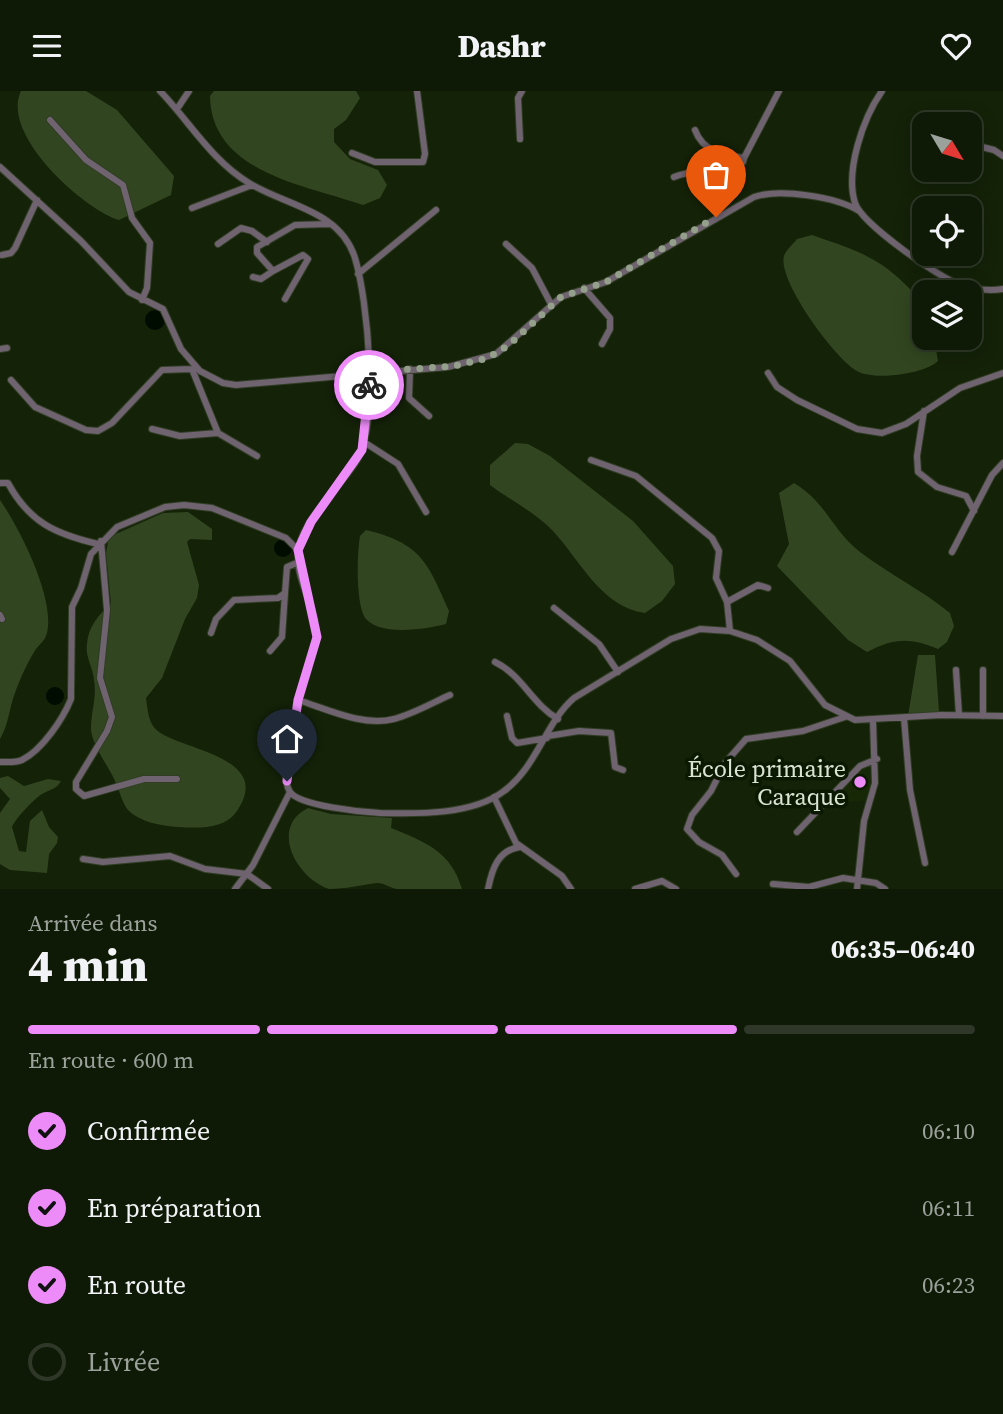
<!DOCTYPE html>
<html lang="fr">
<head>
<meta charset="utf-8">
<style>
  :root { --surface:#0f1a06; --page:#182310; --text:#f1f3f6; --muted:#9ba19b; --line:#2f3828; --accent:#ed8cf9 }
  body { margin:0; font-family:"Source Serif 4",serif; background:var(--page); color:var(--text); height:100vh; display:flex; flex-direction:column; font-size:26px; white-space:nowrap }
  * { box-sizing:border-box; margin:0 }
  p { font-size:23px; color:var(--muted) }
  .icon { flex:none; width:38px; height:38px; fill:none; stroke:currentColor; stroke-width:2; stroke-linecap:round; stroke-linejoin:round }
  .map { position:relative; height:798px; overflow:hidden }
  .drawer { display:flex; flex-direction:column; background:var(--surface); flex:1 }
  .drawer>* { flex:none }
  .needle { width:46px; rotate:128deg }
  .tools { position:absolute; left:912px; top:21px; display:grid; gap:14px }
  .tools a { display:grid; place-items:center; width:70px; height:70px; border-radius:14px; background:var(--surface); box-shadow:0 4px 18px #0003,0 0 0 2px var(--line); font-size:35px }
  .pin { position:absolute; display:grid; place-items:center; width:60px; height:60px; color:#fff; margin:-72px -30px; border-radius:50% 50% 50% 0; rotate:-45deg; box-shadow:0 0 7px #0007 }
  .pin .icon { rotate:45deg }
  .courier { position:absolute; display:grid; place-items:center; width:70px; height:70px; margin:-35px; border:5px solid #ed8cf9; border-radius:50%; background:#fff; color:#222; box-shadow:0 2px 9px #0007 }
  .overview em { font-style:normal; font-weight:800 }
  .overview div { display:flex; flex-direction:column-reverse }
  .overview { display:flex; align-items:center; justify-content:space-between; height:119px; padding:0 28px }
  h1 { font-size:46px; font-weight:800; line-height:52px }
  .bar { display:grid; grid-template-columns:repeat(4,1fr); gap:10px 7px; align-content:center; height:84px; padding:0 28px }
  .bar i { height:9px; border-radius:5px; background:var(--line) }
  .bar .selected { background:var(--accent) }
  .bar p { grid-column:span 4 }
  ol { padding:0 28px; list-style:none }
  li { display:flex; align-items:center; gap:21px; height:77px }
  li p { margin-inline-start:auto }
  li .icon { padding:7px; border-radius:50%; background:var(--accent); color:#111; stroke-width:4 }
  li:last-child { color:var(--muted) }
  li i { width:38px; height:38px; border:4px solid var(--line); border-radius:50% }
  header { display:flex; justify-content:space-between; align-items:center; height:91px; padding:0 28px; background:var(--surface); font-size:32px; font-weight:800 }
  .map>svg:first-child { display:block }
  .built { fill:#172807 }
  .green { fill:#314620 }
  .water { fill:#010c00 }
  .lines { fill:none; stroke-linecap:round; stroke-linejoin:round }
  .minor-casing { stroke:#303d24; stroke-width:8 }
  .minor { stroke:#6e636f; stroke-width:6 }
  .done { stroke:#95a08c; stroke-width:7; stroke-dasharray:0 12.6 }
  .route { stroke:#ed8cf9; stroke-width:9 }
  .poi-dot { fill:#ed8cf9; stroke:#0b1902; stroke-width:2.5 }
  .labels { text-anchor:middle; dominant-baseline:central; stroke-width:7; stroke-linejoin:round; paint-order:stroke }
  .poi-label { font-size:24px; fill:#dae4d3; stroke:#0b1902; text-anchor:end }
</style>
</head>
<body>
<header><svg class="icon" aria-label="menu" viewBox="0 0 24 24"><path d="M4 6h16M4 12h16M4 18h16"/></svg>Dashr<svg class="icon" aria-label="heart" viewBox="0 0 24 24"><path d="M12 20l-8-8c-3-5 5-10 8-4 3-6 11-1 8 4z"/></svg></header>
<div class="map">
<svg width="1003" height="798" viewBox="0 0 1003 798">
  <rect width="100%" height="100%" fill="#142208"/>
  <path class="built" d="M874,670v16l-9,24 -37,2 38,-40z"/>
  <path class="green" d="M21,0h65l31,19 57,66 -3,19 -52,25c-36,-11 -119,-86 -98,-129z
    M214,0h142l4,7 -14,22 -12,9v13l16,17 28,11 9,15 -7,13 -17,7c-57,-20 -152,-32 -153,-109z
    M812,144c55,19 72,24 112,69v34h10l4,23c-13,13 -64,20 -81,10 -22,-12 -80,-91 -73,-115 2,-6 9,-12 13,-17z
    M515,352l13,1 22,12 83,65 40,45 2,18 -13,17 -17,12c-44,-6 -65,-53 -92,-82 -17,-18 -43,-31 -63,-46v-20z
    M794,392c32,19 38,47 66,69 29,22 62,38 90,61l4,13 -7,16 -9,7c-28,-12 -44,-11 -71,3l-19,-12 -71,-74 12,-22 -10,-51z
    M0,409c19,27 58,103 46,136 -2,5 -6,8 -10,13 -8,12 -16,30 -21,44 -6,15 -6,31 -15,46z
    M188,421l24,17v11l-22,-1 -3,3 12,43 -2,13 -12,21 -23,59 -16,20c2,13 2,26 13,34 28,19 114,26 78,79 -13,19 -39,17 -59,16 -17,-1 -38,-5 -50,-17 -5,-6 -8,-17 -11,-24 -6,-18 -26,-40 -26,-58 0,-16 6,-31 3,-48 -1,-13 -9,-23 -7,-36 1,-17 12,-30 24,-40l-5,-51 3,-16 54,-24z
    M366,439c55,13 62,33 83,81l-3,13c-19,5 -63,12 -79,-4 -12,-12 -10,-67 -7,-84z
    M918,564h17l4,57 -31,4z
    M8,685l16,10 24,-7 13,2c-5,9 -11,8 -19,13 -7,4 -27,25 -30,33l7,24 7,1 4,-31 12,-11 7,17 9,10 -1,6 -8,11 -2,19 -37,-3 -10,-6v-51l10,-14 -10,-11v-10z
    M308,717l23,6 61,4 -1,10c34,14 60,23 71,61 -22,0 -44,0 -65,0 -7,-1 -12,-6 -20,-6 -16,2 -31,6 -48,6 -33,-11 -60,-62 -21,-81z"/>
  <path class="water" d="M145 229a10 10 0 1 1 20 0a10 10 0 1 1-20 0Z
    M274 457a9 9 0 1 1 18 0a9 9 0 1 1-18 0Z
    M46 605a9 9 0 1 1 18 0a9 9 0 1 1-18 0Z"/>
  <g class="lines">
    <defs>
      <path id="minor" d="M160,0c29,30 52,70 89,92 37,23 91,27 106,75 13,43 24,164 2,202 -16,26 -52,58 -58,87 -7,33 23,64 16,97 -6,30 -42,121 -25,148 10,14 72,20 90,21 38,1 93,2 124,-22 33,-24 41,-68 70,-93l97,-59 29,-10 30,2 27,9 33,21 35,44 30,15 86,-5 62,1
        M882,0c-19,27 -37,80 -27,112 7,21 83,74 105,82 13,4 30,6 43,4
        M177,18l12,-18
        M50,29l36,40 37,25 9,33 18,25 -3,45 -5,12
        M695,39c8,22 28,25 49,28l35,-67
        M520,48l-2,-41 4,-7
        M970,53l24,6 9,6
        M352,62l23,9h48l2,-8 -8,-63
        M0,76l81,74 48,51 34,17 18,40 19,22 23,12 13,2 212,-18 48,-13 65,-57 45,-15 148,-85c25,-9 83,0 105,14
        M674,86c21,-9 51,-4 69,-15l1,-4
        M192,117l60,-23
        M218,153l23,-16 11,3 15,11
        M506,153l26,24 19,36
        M2,164l9,-2 4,-5 22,-48
        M273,180l30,-16 5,4 -23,40
        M358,183l78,-64
        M253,186l8,2 12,-8 -16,-18v-6l38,-22 35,-1
        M584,197l26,30v11l-8,15
        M0,258l7,-1
        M192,278l26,64 39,23
        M410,278l-1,29 20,18
        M768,282l9,14 20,13 60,29 25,4 24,-9 54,-36 43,-15
        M11,289l24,27 51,23 12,1 14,-8 50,-53 30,-1
        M924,320l-7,45 1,16 19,15 29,9 8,15
        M152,338l28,7 38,-3
        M364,351l34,22 28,48
        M591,369l45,16 76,62 7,13 -3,27 11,24 31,-17 10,3
        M0,392h8c21,39 47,51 90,61
        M101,450l6,69 -7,68 12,39 -5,14 -31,51v7l8,7 60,-17h33
        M952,461l40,-77 11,-12
        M727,511l3,29
        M554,517l45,36 19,28
        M0,524l2,4
        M211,542l5,-14 18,-19 44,-2 7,-5 2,-26 12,-5
        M270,560l12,-14 3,-44
        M495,571c27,13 37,42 63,57
        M956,579l3,45
        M983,579v46
        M298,609c29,9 65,27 96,19 19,-5 38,-16 56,-24
        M507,625l5,22 5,5 30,-5
        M904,627l6,72 15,73
        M548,645l31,-5 32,2 4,34 8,3
        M0,671c7,0 16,1 22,-2 20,-10 41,-41 49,-61l1,-92 9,-19 10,-34 26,-27 48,-20 19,-2 28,3 74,30 12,12
        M494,706l22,46 46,33 9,13
        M797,741l63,-66 17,-7
        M83,768l20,3 67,-6 35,13 42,5 21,15
        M736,783l-14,-19 -23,-13 -12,-13 5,-14 19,-24 14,-28 21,-24 57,-8 42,-14
        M773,793l36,3 34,-9 33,5 9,6
        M235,798l18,-24 37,-73
        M488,798c4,-20 10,-39 32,-42
        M635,798l27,-8 14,8
        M857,798l7,-68 11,-38 -2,-62"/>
    </defs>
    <use href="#minor" class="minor-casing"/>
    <use href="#minor" class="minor"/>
  </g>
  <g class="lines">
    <path class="done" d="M369,294l1,-13 84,-6 34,-8 21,-13 52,-48 45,-15 110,-65"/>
    <path class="route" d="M287,690l11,-81 19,-63 -19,-87 13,-28 51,-72 7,-65"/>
  </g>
  <circle class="poi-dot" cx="860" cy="691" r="7"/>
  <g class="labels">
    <g class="poi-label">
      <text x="846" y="677">École primaire<tspan x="846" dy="28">Caraque</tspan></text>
    </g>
  </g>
</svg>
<div class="tools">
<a><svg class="needle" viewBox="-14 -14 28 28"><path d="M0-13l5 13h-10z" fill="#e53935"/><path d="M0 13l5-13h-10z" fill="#9ba19b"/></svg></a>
<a><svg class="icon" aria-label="locate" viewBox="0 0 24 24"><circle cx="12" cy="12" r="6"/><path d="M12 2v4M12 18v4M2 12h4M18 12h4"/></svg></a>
<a><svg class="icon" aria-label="layers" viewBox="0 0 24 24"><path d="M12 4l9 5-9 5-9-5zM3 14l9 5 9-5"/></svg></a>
</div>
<div class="pin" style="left:716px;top:126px;background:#ea580c"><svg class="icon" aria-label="bag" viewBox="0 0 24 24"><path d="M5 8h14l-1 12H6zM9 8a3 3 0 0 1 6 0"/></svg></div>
<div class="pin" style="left:287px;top:690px;background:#1f2937"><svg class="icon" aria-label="home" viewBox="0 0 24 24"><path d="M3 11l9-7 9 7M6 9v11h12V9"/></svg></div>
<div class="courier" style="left:369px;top:294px"><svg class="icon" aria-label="bike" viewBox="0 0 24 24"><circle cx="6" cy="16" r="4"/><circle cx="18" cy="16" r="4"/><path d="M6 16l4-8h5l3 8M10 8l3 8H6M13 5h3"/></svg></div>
</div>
<section class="drawer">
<div class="overview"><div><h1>4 min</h1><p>Arrivée dans</p></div><em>06:35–06:40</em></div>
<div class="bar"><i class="selected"></i><i class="selected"></i><i class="selected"></i><i></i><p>En route · 600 m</p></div>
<ol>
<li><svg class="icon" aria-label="check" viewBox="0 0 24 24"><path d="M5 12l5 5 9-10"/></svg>Confirmée<p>06:10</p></li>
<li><svg class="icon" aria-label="check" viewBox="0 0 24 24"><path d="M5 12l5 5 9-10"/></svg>En préparation<p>06:11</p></li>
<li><svg class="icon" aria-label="check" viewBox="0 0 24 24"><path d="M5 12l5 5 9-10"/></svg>En route<p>06:23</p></li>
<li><i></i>Livrée</li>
</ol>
</section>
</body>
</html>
